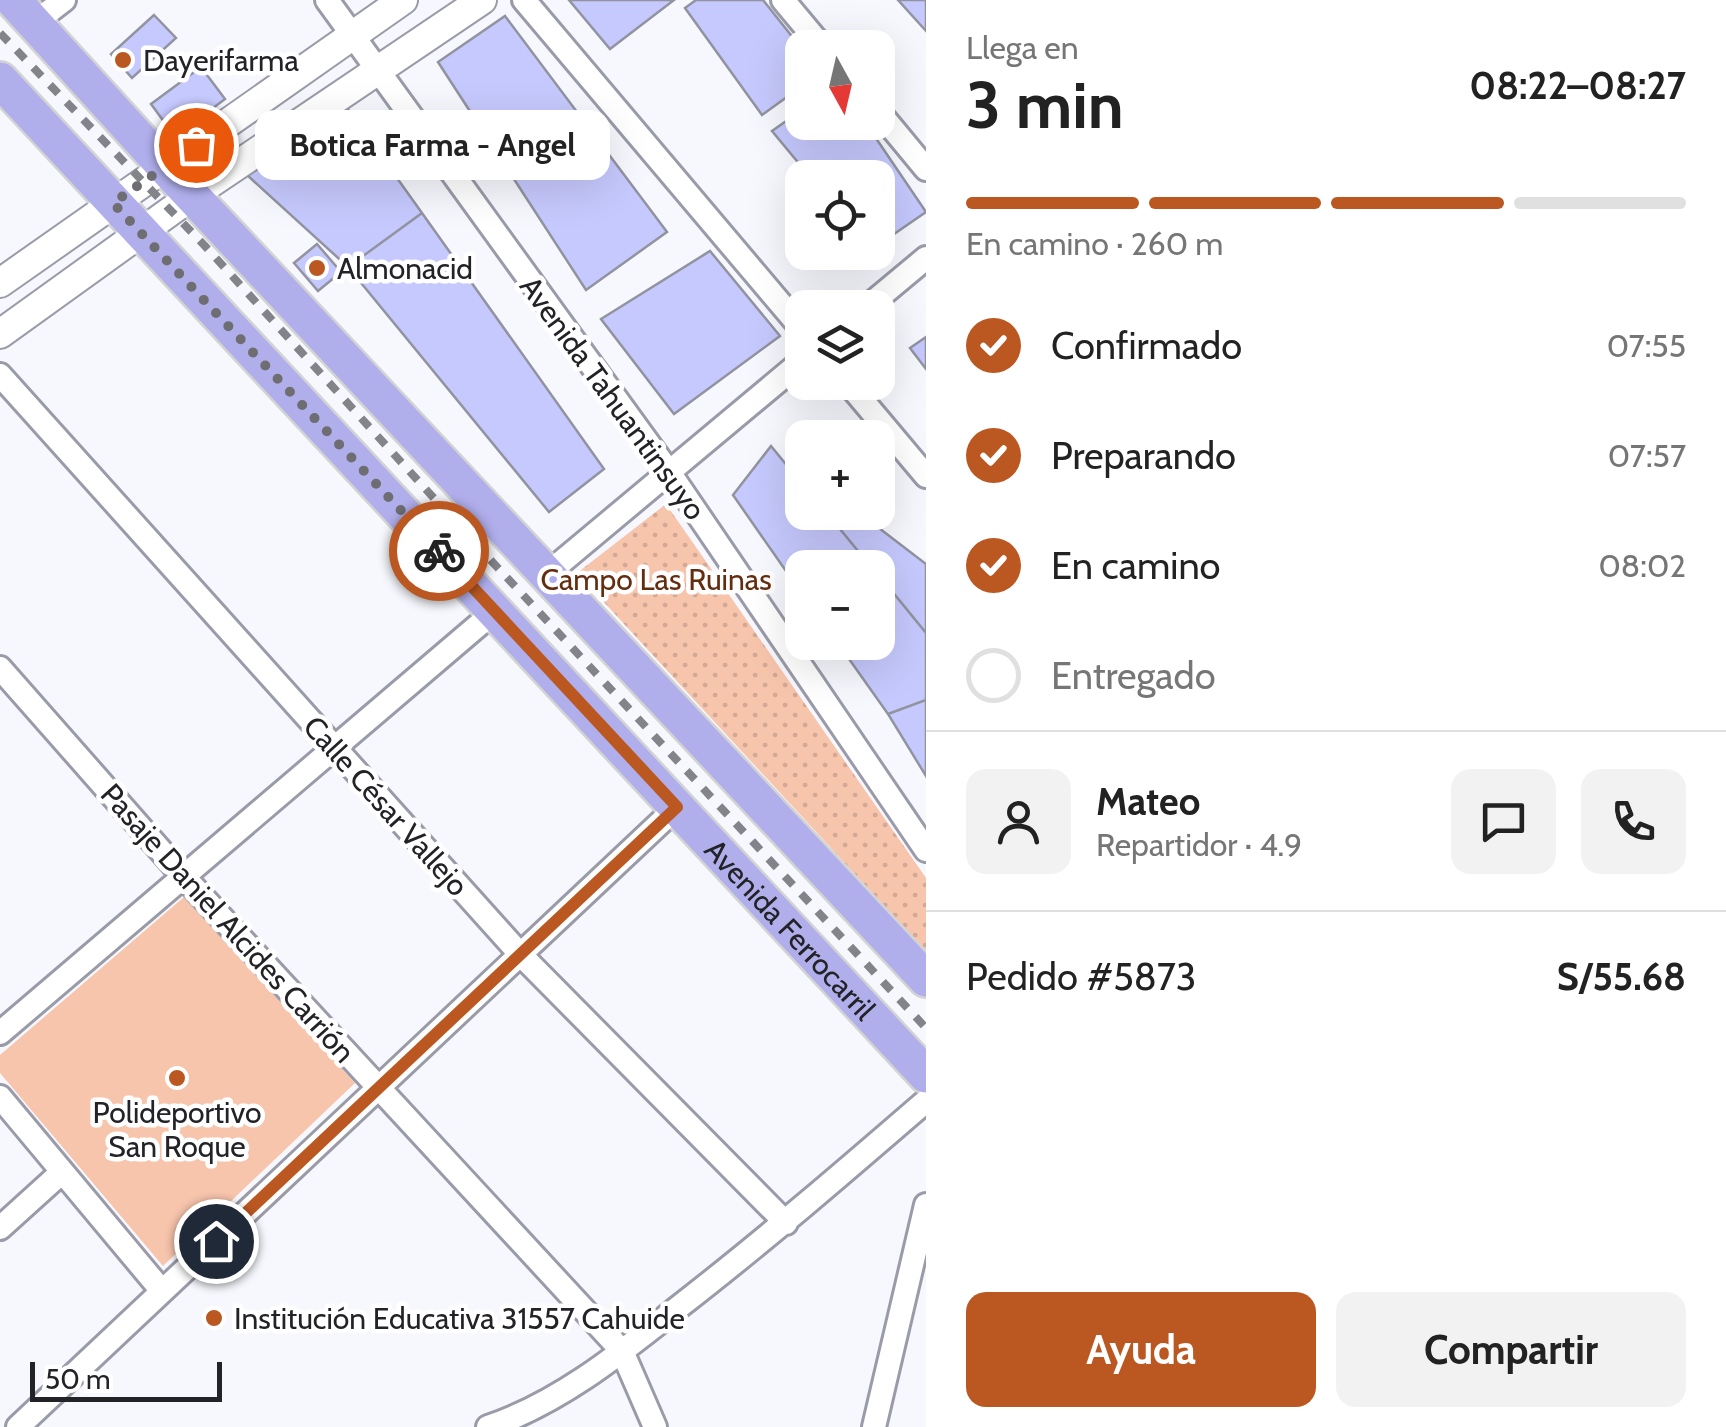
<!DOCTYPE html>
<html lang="es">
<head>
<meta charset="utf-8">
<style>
  :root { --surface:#fff; --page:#f2f2f2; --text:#222; --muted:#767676; --line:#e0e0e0; --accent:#bb5821 }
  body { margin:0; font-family:Cabin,sans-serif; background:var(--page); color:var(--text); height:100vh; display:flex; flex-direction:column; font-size:38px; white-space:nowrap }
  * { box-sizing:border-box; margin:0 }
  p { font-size:32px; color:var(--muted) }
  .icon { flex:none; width:55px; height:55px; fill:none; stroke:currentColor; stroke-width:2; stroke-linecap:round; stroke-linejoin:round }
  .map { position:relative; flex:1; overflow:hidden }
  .drawer { display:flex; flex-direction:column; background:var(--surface); width:800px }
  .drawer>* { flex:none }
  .needle { width:65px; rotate:172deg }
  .tools { position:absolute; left:785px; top:30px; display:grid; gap:20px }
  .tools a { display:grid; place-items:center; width:110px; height:110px; border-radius:20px; background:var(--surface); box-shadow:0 10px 40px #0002; font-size:50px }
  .scale { position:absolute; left:30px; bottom:25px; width:192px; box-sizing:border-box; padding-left:10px; border:5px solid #222227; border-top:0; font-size:28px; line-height:35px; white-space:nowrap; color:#222227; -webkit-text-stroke:8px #fff; paint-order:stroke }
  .pin { position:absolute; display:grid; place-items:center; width:85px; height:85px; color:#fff; margin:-42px; border:5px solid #fff; border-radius:50%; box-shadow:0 2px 10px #0007 }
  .courier { position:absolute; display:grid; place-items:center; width:100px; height:100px; margin:-50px; border:8px solid #bb5821; border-radius:50%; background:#fff; color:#222; box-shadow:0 2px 12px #0007 }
  .bubble { position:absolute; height:70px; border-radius:20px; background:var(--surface); box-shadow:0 10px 40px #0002; font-size:32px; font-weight:700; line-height:70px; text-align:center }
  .head em { font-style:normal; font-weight:700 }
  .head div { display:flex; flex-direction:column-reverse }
  .head { display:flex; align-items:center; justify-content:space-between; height:170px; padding:0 40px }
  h1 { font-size:65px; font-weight:700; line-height:75px }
  .bar { display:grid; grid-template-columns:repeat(4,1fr); gap:15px 10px; align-content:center; height:120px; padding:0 40px }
  .bar i { height:12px; border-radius:8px; background:var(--line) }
  .bar .active { background:var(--accent) }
  .bar p { grid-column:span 4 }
  .line { display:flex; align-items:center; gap:25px; padding:0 40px; border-top:2px solid var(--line) }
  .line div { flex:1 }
  .round { display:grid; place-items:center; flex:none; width:105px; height:105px; border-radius:20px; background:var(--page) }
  ol { padding:0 40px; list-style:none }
  li { display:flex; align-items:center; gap:30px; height:110px }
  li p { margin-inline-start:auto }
  li .icon { padding:10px; border-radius:50%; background:var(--accent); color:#fff; stroke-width:4 }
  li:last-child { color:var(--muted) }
  li i { width:55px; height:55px; border:5px solid var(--line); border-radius:50% }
  .primary-button { display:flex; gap:20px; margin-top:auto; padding:20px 40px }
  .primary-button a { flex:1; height:115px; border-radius:20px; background:var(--accent); color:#fff; font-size:40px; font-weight:700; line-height:115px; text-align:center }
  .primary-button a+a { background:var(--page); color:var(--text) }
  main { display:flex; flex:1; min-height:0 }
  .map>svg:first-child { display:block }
  .green { fill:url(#green-dots) }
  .pitch { fill:#f7c4ac }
  .building { fill:#c6c9fd; stroke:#9293a0; stroke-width:2.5 }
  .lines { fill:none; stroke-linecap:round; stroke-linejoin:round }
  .minor-casing { stroke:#9a9ba8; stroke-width:28 }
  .tertiary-casing { stroke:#9a9ba8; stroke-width:32 }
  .primary-casing { stroke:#d3d3d4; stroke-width:40 }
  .minor { stroke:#fff; stroke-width:22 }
  .tertiary { stroke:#fff; stroke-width:28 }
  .primary { stroke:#b0afec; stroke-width:35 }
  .rail { stroke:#838489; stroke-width:8; stroke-dasharray:12 12; stroke-linecap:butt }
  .done { stroke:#6d6d72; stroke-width:10; stroke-dasharray:0 18 }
  .route { stroke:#bb5821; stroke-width:12 }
  .poi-dot { fill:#bb5821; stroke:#fff; stroke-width:4 }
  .labels { text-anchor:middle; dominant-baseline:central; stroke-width:9; stroke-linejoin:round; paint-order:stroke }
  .poi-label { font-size:30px; fill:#222227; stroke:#fff; text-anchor:start }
  .street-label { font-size:30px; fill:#222227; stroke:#fff }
  .park-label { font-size:30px; fill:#652d0f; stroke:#fff }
</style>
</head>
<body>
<main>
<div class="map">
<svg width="926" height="1427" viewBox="0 0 926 1427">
  <defs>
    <pattern id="green-dots" width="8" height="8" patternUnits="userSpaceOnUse" patternTransform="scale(2.5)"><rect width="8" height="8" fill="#f7c4ac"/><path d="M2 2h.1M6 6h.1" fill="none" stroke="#d3a894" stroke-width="1.8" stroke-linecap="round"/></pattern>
  </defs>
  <rect width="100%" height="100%" fill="#f7f8fd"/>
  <path class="green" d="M666,504l260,374v73l-349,-378z"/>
  <path class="pitch" d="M184,897l171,186 -192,183 -163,-193v-18z"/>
  <path class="building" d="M569,0h105l-64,49z
    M696,0h67l39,49v37l-40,29 -77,-107z
    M898,0h28v31z
    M154,15l22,23 -44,40 -21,-24z
    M505,16l162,216 -81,58 -148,-228z
    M201,67l24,32 -37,28 -23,-4 -14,-19z
    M347,108l75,105 -74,54 -101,-92z
    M802,110v12h63l61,90 -48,33v-67h-67l-39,-47z
    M422,213l182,256 -55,43 -201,-245z
    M317,244l24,28 -23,19 -24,-28z
    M710,251l70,85 -106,78 -73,-95z
    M926,337v32l-16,-21z
    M771,446l31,38v28h24l46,56h-70v26l-69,-99z
    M826,512h32l68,52v69l-48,-59v-6h-6z
    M878,574l48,59v67l-38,14 -51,-72h41z
    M926,700v76l-38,-62z"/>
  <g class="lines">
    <defs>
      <path id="minor" d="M327,0l342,472 257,378
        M524,0l278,329
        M783,0l40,48
        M34,23l30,-23
        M878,111l48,58
        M866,308l60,-50
        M0,375l520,579 266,269
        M847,382l79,94
        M547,574l255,-213
        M0,668l184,209 438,474 33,76
        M0,1033l495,-422
        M0,1097l162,194
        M0,1228l62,-56
        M18,1427l659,-620
        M488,1427c72,-24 134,-75 192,-121 85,-66 165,-135 246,-205
        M874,1427l52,-222"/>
      <path id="tertiary" d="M0,283l403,-283
        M0,334l193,-139 289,-195"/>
      <g id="primary">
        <path d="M13,0l152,167 761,812"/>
        <path id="s1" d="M0,80l926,995"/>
      </g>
    </defs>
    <use href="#minor" class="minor-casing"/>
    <use href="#tertiary" class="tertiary-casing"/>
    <use href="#primary" class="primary-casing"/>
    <use href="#minor" class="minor"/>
    <use href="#tertiary" class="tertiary"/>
    <use href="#primary" class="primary"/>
    <path class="rail" d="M0,33l204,212 267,294 455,489"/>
  </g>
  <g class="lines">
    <path class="done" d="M196,145l-83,58 326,348"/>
    <path class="route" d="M216,1241l461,-434 -238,-256"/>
  </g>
  <g class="poi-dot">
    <circle cx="123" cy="60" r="10"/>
    <circle cx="317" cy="268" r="10"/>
    <circle cx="177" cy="1078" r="10"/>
    <circle cx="214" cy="1318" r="10"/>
  </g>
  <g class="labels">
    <g class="poi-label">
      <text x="143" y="60">Dayerifarma</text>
      <text x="337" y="268">Almonacid</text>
      <text x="177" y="1112" text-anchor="middle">Polideportivo<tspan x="177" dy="34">San Roque</tspan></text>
      <text x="234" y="1318">Institución Educativa 31557 Cahuide</text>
    </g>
    <g class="street-label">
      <text transform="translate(613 398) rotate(54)">Avenida Tahuantinsuyo</text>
      <text transform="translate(386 806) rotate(48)">Calle César Vallejo</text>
      <text transform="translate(228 923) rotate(48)">Pasaje Daniel Alcides Carrión</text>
      <text stroke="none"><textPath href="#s1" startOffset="1160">Avenida Ferrocarril</textPath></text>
    </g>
    <g class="park-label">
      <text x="656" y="579">Campo Las Ruinas</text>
    </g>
  </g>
</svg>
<div class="tools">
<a><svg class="needle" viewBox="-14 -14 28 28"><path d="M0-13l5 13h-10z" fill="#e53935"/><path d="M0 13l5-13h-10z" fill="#767676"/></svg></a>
<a><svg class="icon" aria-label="locate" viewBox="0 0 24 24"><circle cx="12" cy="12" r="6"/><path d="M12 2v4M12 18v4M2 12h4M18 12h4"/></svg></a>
<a><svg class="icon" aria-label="layers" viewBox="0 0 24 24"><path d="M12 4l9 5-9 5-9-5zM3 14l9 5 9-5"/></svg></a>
<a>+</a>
<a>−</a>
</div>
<div class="scale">50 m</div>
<div class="pin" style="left:196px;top:145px;background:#ea580c"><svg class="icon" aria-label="bag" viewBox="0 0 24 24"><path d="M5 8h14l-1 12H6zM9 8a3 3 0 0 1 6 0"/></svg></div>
<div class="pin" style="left:216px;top:1241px;background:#1f2937"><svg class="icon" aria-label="home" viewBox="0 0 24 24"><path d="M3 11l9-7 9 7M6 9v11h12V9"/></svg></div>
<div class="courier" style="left:439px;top:551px"><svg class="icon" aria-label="bike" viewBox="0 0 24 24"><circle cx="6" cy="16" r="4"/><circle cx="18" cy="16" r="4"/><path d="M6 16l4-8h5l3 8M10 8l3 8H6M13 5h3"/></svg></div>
<div class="bubble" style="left:255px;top:110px;width:355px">Botica Farma - Angel</div>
</div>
<section class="drawer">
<div class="head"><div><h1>3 min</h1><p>Llega en</p></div><em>08:22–08:27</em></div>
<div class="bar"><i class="active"></i><i class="active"></i><i class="active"></i><i></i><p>En camino · 260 m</p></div>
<ol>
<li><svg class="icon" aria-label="check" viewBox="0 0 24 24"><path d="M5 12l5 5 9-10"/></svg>Confirmado<p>07:55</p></li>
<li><svg class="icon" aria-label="check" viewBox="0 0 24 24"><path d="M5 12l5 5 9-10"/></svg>Preparando<p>07:57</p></li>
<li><svg class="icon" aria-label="check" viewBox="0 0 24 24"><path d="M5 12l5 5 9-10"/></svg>En camino<p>08:02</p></li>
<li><i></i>Entregado</li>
</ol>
<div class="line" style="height:180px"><a class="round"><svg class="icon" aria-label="person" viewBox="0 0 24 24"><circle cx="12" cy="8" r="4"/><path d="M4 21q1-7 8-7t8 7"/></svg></a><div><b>Mateo</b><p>Repartidor · 4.9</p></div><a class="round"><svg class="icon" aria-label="chat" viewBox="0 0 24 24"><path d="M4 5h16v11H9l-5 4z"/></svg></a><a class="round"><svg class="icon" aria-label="phone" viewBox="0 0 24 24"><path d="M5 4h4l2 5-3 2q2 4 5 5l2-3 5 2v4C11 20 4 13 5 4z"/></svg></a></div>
<div class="line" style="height:130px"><div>Pedido #5873</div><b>S/55.68</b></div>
<div class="primary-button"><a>Ayuda</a><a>Compartir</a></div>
</section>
</main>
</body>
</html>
